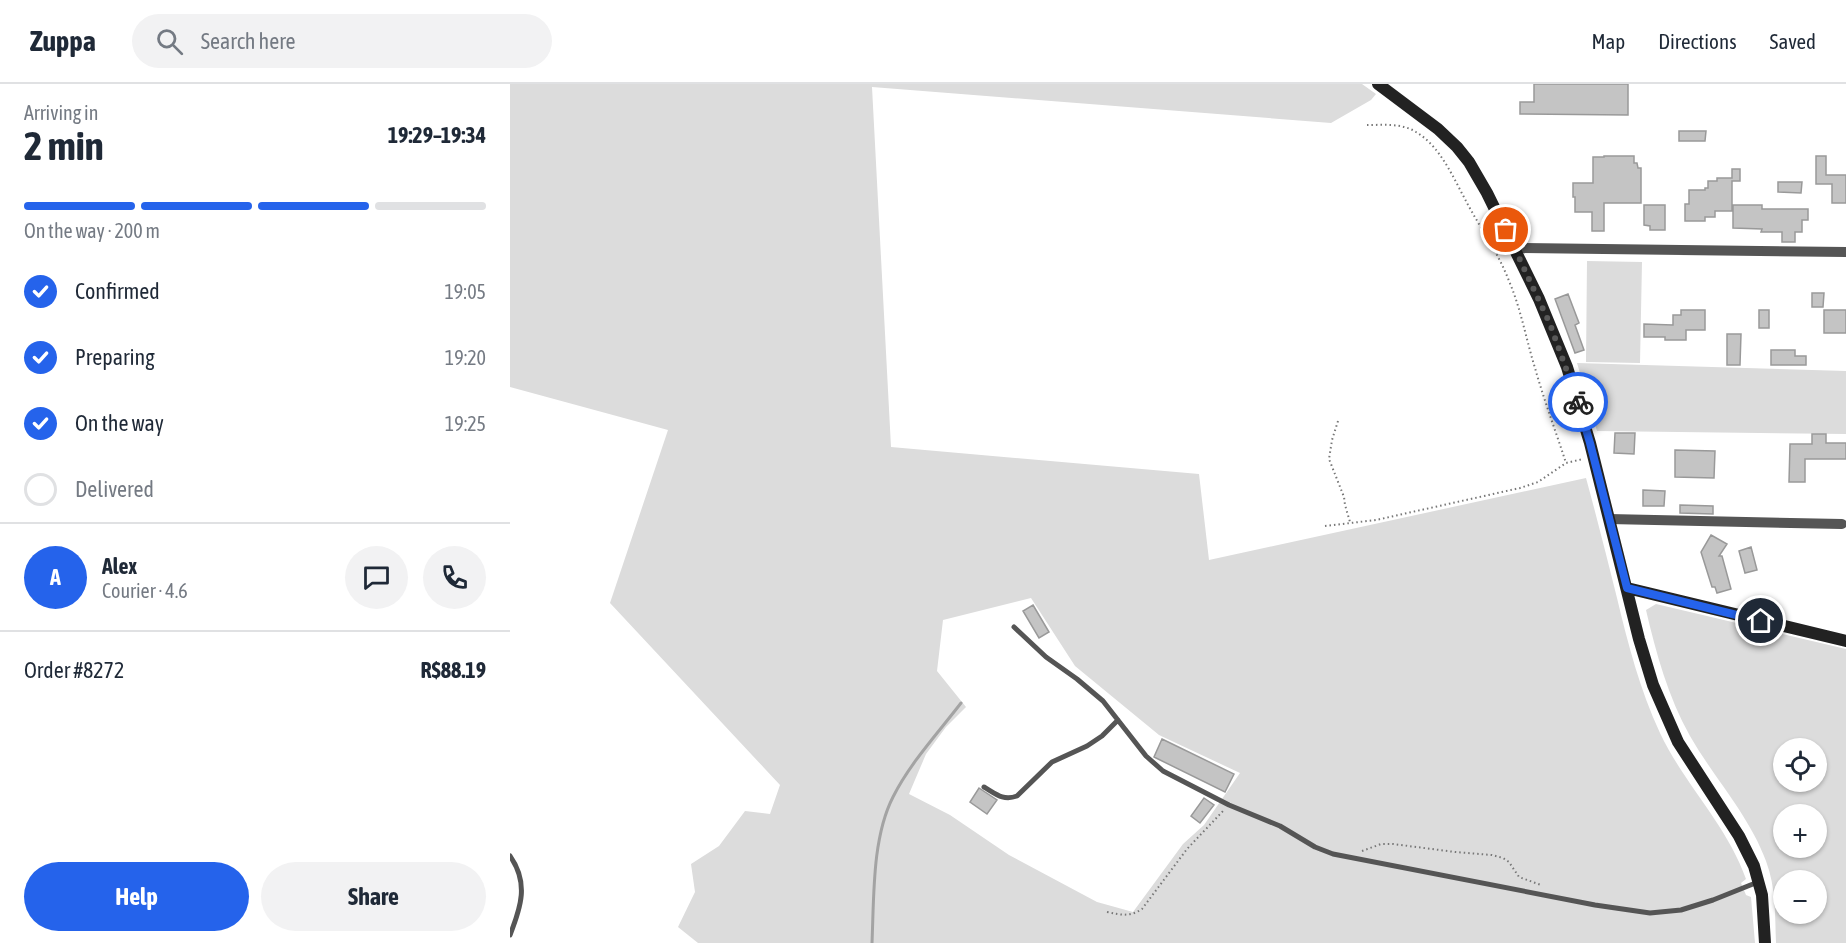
<!DOCTYPE html>
<html lang="en">
<head>
<meta charset="utf-8">
<style>
  :root { --surface:#fff; --page:#f2f2f3; --text:#1f2937; --muted:#747a83; --line:#e0e1e3; --accent:#2563eb }
  body { margin:0; font-family:"Asap Condensed",sans-serif; background:var(--page); color:var(--text); height:100vh; display:flex; flex-direction:column; font-size:22px; white-space:nowrap }
  * { box-sizing:border-box; margin:0 }
  p { font-size:20px; color:var(--muted) }
  .icon { flex:none; width:33px; height:33px; fill:none; stroke:currentColor; stroke-width:2; stroke-linecap:round; stroke-linejoin:round }
  .map { position:relative; flex:1; overflow:hidden }
  .sheet { display:flex; flex-direction:column; background:var(--surface); width:510px }
  .sheet>* { flex:none }
  .controls { position:absolute; left:1263px; top:654px; display:grid; gap:12px }
  .controls a { display:grid; place-items:center; width:54px; height:54px; border-radius:50%; background:var(--surface); box-shadow:0 2px 4px #0004; font-size:30px }
  .pin { position:absolute; display:grid; place-items:center; width:51px; height:51px; color:#fff; margin:-26px; border:3px solid #fff; border-radius:50%; box-shadow:0 2px 6px #0007 }
  .courier { position:absolute; display:grid; place-items:center; width:60px; height:60px; margin:-30px; border:4px solid #2563eb; border-radius:50%; background:#fff; color:#222; box-shadow:0 2px 8px #0007 }
  .summary em { font-style:normal; font-weight:700 }
  .summary div { display:flex; flex-direction:column-reverse }
  .summary { display:flex; align-items:center; justify-content:space-between; height:102px; padding:0 24px }
  h1 { font-size:39px; font-weight:700; line-height:45px }
  .bar { display:grid; grid-template-columns:repeat(4,1fr); gap:9px 6px; align-content:center; height:72px; padding:0 24px }
  .bar i { height:8px; border-radius:4px; background:var(--line) }
  .bar .on { background:var(--accent) }
  .bar p { grid-column:span 4 }
  .line { display:flex; align-items:center; gap:15px; padding:0 24px; border-top:2px solid var(--line) }
  .line div { flex:1 }
  .round { display:grid; place-items:center; flex:none; width:63px; height:63px; border-radius:32px; background:var(--page) }
  ol { padding:0 24px; list-style:none }
  li { display:flex; align-items:center; gap:18px; height:66px }
  li p { margin-inline-start:auto }
  li .icon { padding:6px; border-radius:50%; background:var(--accent); color:#fff; stroke-width:4 }
  li:last-child { color:var(--muted) }
  li i { width:33px; height:33px; border:3px solid var(--line); border-radius:50% }
  .primary-button { display:flex; gap:12px; margin-top:auto; padding:12px 24px }
  .primary-button a { flex:1; height:69px; border-radius:36px; background:var(--accent); color:#fff; font-size:24px; font-weight:700; line-height:69px; text-align:center }
  .primary-button a+a { background:var(--page); color:var(--text) }
  header { display:flex; align-items:center; gap:36px; box-sizing:border-box; height:84px; padding:0 30px; background:var(--surface); border-bottom:2px solid var(--line) }
  header strong { font-size:28px }
  nav { display:flex; gap:33px; margin-inline-start:auto; font-size:21px }
  .search { width:420px; height:54px; background:var(--page); display:flex; align-items:center; gap:15px; box-sizing:border-box; padding:0 21px; border-radius:33px; color:var(--muted); font-size:22px }
  main { display:flex; flex:1; min-height:0 }
  .map>svg:first-child { display:block }
  .green { fill:#dcdcdc; fill-rule:evenodd }
  .lines { fill:none; stroke-linecap:round; stroke-linejoin:round }
  .stream { stroke:#a3a3a3; stroke-width:3 }
  .building { fill:#c4c4c4; stroke:#999; stroke-width:1.5 }
  .path { stroke:#777; stroke-width:2; stroke-dasharray:1.5 3; stroke-linecap:butt }
  .lane { stroke:#555; stroke-width:5 }
  .street { stroke:#555; stroke-width:10 }
  .secondary { stroke:#222; stroke-width:12 }
  .done { stroke:#595959; stroke-width:6; stroke-dasharray:0 10.8 }
  .route { stroke:#2563eb; stroke-width:8 }
</style>
</head>
<body>
<header>
<strong>Zuppa</strong>
<div class="search"><svg class="icon" aria-label="search" viewBox="0 0 24 24"><circle cx="10" cy="10" r="6"/><path d="M15 15l6 6"/></svg>Search here</div>
<nav><a>Map</a><a>Directions</a><a>Saved</a></nav>
</header>
<main>
<section class="sheet">
<div class="summary"><div><h1>2 min</h1><p>Arriving in</p></div><em>19:29–19:34</em></div>
<div class="bar"><i class="on"></i><i class="on"></i><i class="on"></i><i></i><p>On the way · 200 m</p></div>
<ol>
<li><svg class="icon" aria-label="check" viewBox="0 0 24 24"><path d="M5 12l5 5 9-10"/></svg>Confirmed<p>19:05</p></li>
<li><svg class="icon" aria-label="check" viewBox="0 0 24 24"><path d="M5 12l5 5 9-10"/></svg>Preparing<p>19:20</p></li>
<li><svg class="icon" aria-label="check" viewBox="0 0 24 24"><path d="M5 12l5 5 9-10"/></svg>On the way<p>19:25</p></li>
<li><i></i>Delivered</li>
</ol>
<div class="line" style="height:108px"><b class="round" style="background:var(--accent);color:#fff">A</b><div><b>Alex</b><p>Courier · 4.6</p></div><a class="round"><svg class="icon" aria-label="chat" viewBox="0 0 24 24"><path d="M4 5h16v11H9l-5 4z"/></svg></a><a class="round"><svg class="icon" aria-label="phone" viewBox="0 0 24 24"><path d="M5 4h4l2 5-3 2q2 4 5 5l2-3 5 2v4C11 20 4 13 5 4z"/></svg></a></div>
<div class="line" style="height:78px"><div>Order #8272</div><b>R$88.19</b></div>
<div class="primary-button"><a>Help</a><a>Share</a></div>
</section>
<div class="map">
<svg width="1336" height="859" viewBox="0 0 1336 859">
  <rect width="100%" height="100%" fill="#fff"/>
  <path class="green" d="M0,0h852l14,10 -5,6 -40,23 -459,-36 19,360 308,27 10,86 377,-82c11,40 21,80 31,120 11,46 23,92 43,135 24,51 67,92 86,146l-5,4 5,12 5,2 4,46h-1057l-20,-16 17,-35 -4,-28 28,-18 26,-35 25,3 10,-29 -170,-182 58,-173 -158,-43zM521,514l44,68 84,69 81,38 -36,52 -21,19 -50,68 -36,-10 -88,-47 -59,-40 -41,-21 17,-40 20,-27 20,-20 -29,-36 6,-51z
    M1077,177l55,1 -2,101 -54,-1z
    M1067,279l269,8v63l-249,-3z
    M1146,520l190,45v294h-70c-1,-27 0,-56 -10,-82 -17,-46 -52,-83 -76,-125 -22,-39 -34,-83 -44,-126zM1274,664h32v34h-32zM1274,730h32v34h-32zM1274,796h32v34h-32z"/>
  <g class="lines">
    <path class="stream" d="M362,859c2,-46 0,-105 21,-146 17,-34 45,-64 68,-94"/>
  </g>
  <path class="building" d="M1024,0h94v31l-108,-1v-12h14z
    M1169,47h27l-1,10h-26z
    M1094,72h30v7h3l1,5h3v35h-37v28h-12v-19h-17v-15h-2v-14h20v-26h11z
    M1306,72h10v19h20v28h-14v-19h-16z
    M1222,85h8v12h-8v30h-17v6h-10v4h-20v-17h4v-14h16v-2h3v-7h9v-3h15z
    M1268,98h24l-1,11 -23,-1z
    M1134,121h21v25h-15v-4l-6,-1z
    M1223,121h29v4h46v11h-6v12h-7v10h-13v-10h-21l1,-3 -29,-1z
    M1302,209h12l-1,14h-11z
    M1058,210l11,29 -4,2 9,25 -9,3 -20,-54z
    M1171,226h24v20h-19v10h-21v-3h-21v-13l29,1v-10h8z
    M1249,226h10v18h-10z
    M1314,226h22v23h-22z
    M1217,250h14l-1,31h-13z
    M1261,266h24v6h11v9h-35z
    M1105,349h20l-1,21 -20,-1z
    M1302,350h14v9h20v16h-41v23h-16l1,-38h22z
    M1165,366l40,1 -1,27 -39,-1z
    M1133,406l22,1 -1,15h-21z
    M1170,421l33,1v8l-33,-1z
    M1201,451l16,9 -8,12h3l9,33 -14,4 -2,-6h-3l-11,-35z
    M1241,463l6,23 -12,3 -6,-22z
    M523,521l16,27 -10,6 -16,-27z
    M652,655l72,35 -9,18 -69,-34 -2,-1z
    M469,704l18,12 -10,14 -17,-12z
    M694,714l10,7 -14,18 -9,-7z"/>
  <g class="lines">
    <path class="path" d="M857,41c16,0 35,-2 49,7 24,14 37,45 50,69 14,27 32,51 43,80 12,28 17,58 26,87 9,32 21,64 31,95l17,-4
      M828,337l-6,19 -3,19 15,38 1,8 5,17
      M815,442l51,-6 144,-32 18,-6 28,-19
      M852,767l19,-7h12l62,8 37,3 11,3 6,4 10,15 22,8
      M597,828c14,3 23,5 35,-3l45,-60 36,-38"/>
    <path class="lane" d="M504,543l32,30 31,22 26,22 43,55 17,15 66,34 51,21 35,21 18,7 262,51 55,8 31,-3 32,-10 45,-18
      M474,703c12,7 19,14 33,9l35,-34 35,-16 15,-10 16,-16
      M0,772c19,27 11,51 0,79"/>
    <path class="street" d="M1005,164l331,4
      M1099,435l233,5"/>
    <path class="secondary" d="M868,0l60,45 19,18 12,15 18,31 52,106 28,68 23,76 49,196 14,46 25,57 61,94 15,30 8,29 3,48
      M1117,504l219,53"/>
  </g>
  <g class="lines">
    <path class="done" d="M996,146l44,94 28,78"/>
    <path class="route" d="M1068,318l12,41 37,145 134,33"/>
  </g>
</svg>
<div class="controls">
<a><svg class="icon" aria-label="locate" viewBox="0 0 24 24"><circle cx="12" cy="12" r="6"/><path d="M12 2v4M12 18v4M2 12h4M18 12h4"/></svg></a>
<a>+</a>
<a>−</a>
</div>
<div class="pin" style="left:996px;top:146px;background:#ea580c"><svg class="icon" aria-label="bag" viewBox="0 0 24 24"><path d="M5 8h14l-1 12H6zM9 8a3 3 0 0 1 6 0"/></svg></div>
<div class="pin" style="left:1251px;top:537px;background:#1f2937"><svg class="icon" aria-label="home" viewBox="0 0 24 24"><path d="M3 11l9-7 9 7M6 9v11h12V9"/></svg></div>
<div class="courier" style="left:1068px;top:318px"><svg class="icon" aria-label="bike" viewBox="0 0 24 24"><circle cx="6" cy="16" r="4"/><circle cx="18" cy="16" r="4"/><path d="M6 16l4-8h5l3 8M10 8l3 8H6M13 5h3"/></svg></div>
</div>
</main>
</body>
</html>
